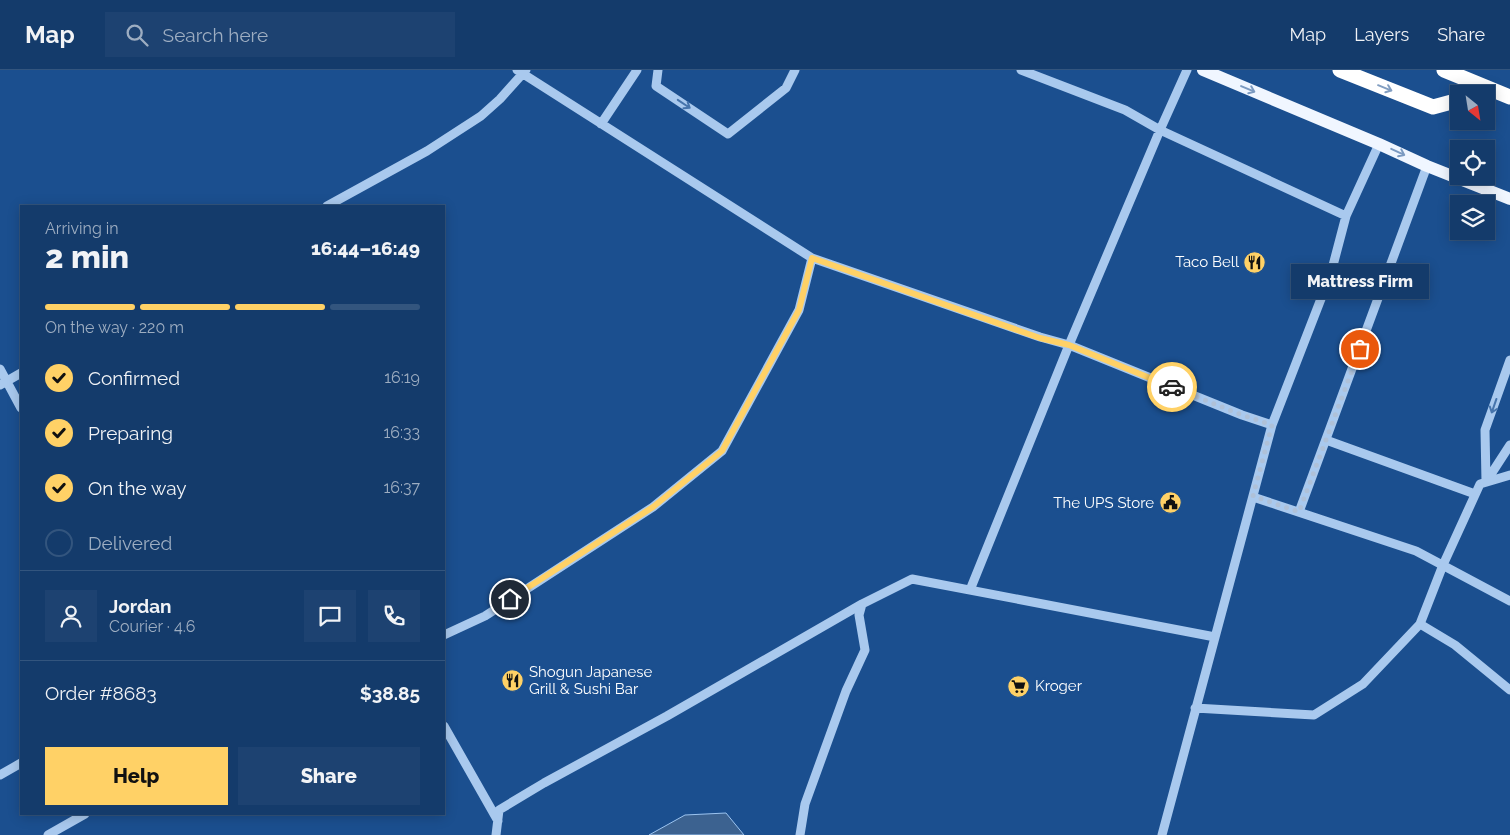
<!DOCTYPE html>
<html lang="en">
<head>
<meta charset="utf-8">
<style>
  :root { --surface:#143b6b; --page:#1d4271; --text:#f1f3f6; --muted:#9dadc1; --line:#33557e; --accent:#ffd166 }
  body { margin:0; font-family:Raleway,sans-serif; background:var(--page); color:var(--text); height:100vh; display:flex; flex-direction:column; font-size:19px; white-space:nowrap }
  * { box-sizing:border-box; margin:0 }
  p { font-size:16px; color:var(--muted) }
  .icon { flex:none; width:28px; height:28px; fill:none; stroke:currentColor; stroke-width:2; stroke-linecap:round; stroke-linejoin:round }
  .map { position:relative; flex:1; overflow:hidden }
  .panel { position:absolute; left:20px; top:135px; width:425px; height:610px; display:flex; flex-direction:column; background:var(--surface); border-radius:0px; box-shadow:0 2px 12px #0003,0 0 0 1px var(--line) }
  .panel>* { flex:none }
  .needle { width:32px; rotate:150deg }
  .fabs { position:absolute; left:1450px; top:15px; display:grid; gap:10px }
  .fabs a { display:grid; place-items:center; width:45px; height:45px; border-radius:0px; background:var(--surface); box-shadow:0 2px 12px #0003,0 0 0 1px var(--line); font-size:25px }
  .pin { position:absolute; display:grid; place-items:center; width:42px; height:42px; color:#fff; margin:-21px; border:2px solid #fff; border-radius:50%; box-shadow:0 1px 5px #0007 }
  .courier { position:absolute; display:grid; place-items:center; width:50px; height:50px; margin:-25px; border:4px solid #ffd166; border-radius:50%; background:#fff; color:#222; box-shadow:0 1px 6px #0007 }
  .bubble { position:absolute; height:35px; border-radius:0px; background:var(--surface); box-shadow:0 2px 12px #0003,0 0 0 1px var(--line); font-size:16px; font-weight:800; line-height:35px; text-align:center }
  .overview em { font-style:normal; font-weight:800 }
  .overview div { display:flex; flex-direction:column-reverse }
  .overview { display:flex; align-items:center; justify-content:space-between; height:85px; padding:0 25px }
  h1 { font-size:32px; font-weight:800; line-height:38px }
  .bar { display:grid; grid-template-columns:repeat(4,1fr); gap:8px 5px; align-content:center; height:60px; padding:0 25px }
  .bar i { height:6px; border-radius:4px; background:var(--line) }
  .bar .selected { background:var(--accent) }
  .bar p { grid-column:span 4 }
  .line { display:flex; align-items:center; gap:12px; padding:0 25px; border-top:1px solid var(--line) }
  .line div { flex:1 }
  .round { display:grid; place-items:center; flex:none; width:52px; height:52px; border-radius:0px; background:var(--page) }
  ol { padding:0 25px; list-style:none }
  li { display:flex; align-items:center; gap:15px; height:55px }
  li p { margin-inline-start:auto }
  li .icon { padding:5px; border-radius:50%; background:var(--accent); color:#111; stroke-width:4 }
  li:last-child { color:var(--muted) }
  li i { width:28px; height:28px; border:2px solid var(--line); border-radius:50% }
  .button { display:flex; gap:10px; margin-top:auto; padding:10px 25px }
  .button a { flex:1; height:58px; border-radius:0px; background:var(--accent); color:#111; font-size:20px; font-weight:800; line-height:58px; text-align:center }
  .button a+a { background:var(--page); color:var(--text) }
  header { display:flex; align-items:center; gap:30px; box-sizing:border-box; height:70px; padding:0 25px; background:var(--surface); border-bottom:1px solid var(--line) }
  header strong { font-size:24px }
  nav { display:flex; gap:28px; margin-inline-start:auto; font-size:18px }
  .search { width:350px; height:45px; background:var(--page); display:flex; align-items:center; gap:12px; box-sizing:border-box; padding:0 18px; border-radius:0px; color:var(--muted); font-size:19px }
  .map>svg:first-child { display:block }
  .water { fill:#3c6290; stroke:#9cc4f0 }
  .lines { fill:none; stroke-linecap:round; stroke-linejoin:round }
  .minor { stroke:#a9c9ee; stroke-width:9 }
  .major { stroke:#f0f6ff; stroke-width:12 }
  .highway { stroke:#fff; stroke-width:15 }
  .oneway { stroke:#829ec1 }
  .oneway2 { stroke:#7b9ac1 }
  .oneway3 { stroke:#4674ac }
  .done { stroke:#afc1d8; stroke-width:5; stroke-dasharray:0 9 }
  .route { stroke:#ffd166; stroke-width:6 }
  .labels { text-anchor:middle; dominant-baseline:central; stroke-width:4.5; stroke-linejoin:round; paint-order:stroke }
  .poi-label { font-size:15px; fill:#fff; stroke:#1b4f8f; text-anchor:end }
</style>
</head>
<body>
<header>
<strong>Map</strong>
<div class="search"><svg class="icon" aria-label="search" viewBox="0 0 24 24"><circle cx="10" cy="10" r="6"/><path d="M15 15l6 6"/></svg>Search here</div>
<nav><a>Map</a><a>Layers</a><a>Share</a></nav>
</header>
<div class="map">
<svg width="1510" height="765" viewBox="0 0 1510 765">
  <rect width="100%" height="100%" fill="#1b4f8f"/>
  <path class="water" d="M726,743l18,22h-95l36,-20z"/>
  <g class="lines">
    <path class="minor" d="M517,0l295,188
      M658,0l-2,16 72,48 58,-46 9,-18
      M1187,0l-27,60 186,86
      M601,54l36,-54
      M327,136l100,-55 54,-35 19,-17 26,-29
      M1510,290l-25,70 1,52 24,-37
      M0,299l21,39
      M0,315l21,-12
      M1326,370l149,54
      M1510,405l-30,9 -37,81 -23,59 35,21 55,45
      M1253,427l163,54 94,50
      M1299,442l128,-346
      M970,520l99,-245 91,-215 -35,-20 -104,-40
      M862,534l50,-25 303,58
      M444,565l41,-19 168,-109 69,-56 77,-141 13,-52 228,79 29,8 173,70 30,10 59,-152 15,-57 33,-72
      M1195,638l119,7 49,-31 57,-60
      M444,656l54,95
      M0,705l21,-12
      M48,765l37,-21
      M496,765l3,-25 45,-27 123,-67 195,-112 -3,11 6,35 -19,41 -41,113 -5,31
      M1162,765l110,-410"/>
    <path class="major" d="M1203,0l176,74 48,22 83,33"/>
    <path class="highway" d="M1340,0l93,37 26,-7
      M1444,0l66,27"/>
  </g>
  <defs><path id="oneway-shaft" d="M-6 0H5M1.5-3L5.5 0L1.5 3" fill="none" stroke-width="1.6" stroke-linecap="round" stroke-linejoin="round" transform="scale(1.25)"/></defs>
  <use class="oneway" href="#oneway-shaft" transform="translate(1385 18) rotate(22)"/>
  <g class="oneway2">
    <use href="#oneway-shaft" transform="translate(1248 19) rotate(23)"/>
    <use href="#oneway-shaft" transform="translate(1398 82) rotate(25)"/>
  </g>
  <g class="oneway3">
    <use href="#oneway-shaft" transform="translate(684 34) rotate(34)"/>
    <use href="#oneway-shaft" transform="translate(1494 336) rotate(109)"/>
  </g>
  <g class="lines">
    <path class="done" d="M1172,317l70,28 30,10 -19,71 46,16 61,-163"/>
    <path class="route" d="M510,529l143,-92 69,-56 77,-141 13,-52 228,80 29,7 103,42"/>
  </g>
  <defs>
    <symbol id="restaurant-disc" viewBox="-11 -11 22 22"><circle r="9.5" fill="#ffd166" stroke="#1b4f8f"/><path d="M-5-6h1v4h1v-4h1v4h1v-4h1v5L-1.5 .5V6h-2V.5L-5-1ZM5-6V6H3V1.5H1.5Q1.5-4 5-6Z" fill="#111"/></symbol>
    <symbol id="civic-disc" viewBox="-11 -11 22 22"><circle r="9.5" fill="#ffd166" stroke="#1b4f8f"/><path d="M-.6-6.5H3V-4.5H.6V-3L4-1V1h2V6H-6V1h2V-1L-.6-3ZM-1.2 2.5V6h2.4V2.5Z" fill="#111"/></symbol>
    <symbol id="supermarket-disc" viewBox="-11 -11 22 22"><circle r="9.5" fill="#ffd166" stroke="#1b4f8f"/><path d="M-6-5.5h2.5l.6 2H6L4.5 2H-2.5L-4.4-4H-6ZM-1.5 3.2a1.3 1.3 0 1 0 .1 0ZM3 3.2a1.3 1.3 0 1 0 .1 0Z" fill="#111"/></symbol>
  </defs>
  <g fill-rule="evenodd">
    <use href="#restaurant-disc" x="1242" y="180" width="25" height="25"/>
    <use href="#civic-disc" x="1158" y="420" width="25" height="25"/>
    <use href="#restaurant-disc" x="500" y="598" width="25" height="25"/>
    <use href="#supermarket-disc" x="1006" y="604" width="25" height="25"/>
  </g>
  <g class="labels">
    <g class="poi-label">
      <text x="1239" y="192">Taco Bell</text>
      <text x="1154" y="433">The UPS Store</text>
      <text x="529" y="602" text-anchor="start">Shogun Japanese<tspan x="529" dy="17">Grill &amp; Sushi Bar</tspan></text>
      <text x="1035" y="616" text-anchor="start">Kroger</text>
    </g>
  </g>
</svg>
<div class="fabs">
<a><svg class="needle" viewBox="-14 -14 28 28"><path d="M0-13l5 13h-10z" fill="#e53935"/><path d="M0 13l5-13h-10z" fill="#9dadc1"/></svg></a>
<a><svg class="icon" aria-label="locate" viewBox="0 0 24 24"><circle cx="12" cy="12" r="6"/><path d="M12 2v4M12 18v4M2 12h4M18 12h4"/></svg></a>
<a><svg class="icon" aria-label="layers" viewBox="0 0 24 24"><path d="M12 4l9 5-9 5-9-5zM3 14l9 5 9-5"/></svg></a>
</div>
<div class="pin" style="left:1360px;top:279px;background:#ea580c"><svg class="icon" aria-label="bag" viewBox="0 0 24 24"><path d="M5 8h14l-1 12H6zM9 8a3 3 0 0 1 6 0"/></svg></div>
<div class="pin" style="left:510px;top:529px;background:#1f2937"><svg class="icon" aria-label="home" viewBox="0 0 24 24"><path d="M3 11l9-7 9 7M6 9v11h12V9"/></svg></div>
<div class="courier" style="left:1172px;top:317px"><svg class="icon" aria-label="car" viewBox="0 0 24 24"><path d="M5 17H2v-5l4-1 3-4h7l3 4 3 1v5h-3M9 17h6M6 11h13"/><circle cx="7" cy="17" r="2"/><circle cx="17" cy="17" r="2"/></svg></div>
<div class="bubble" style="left:1291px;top:194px;width:138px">Mattress Firm</div>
<section class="panel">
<div class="overview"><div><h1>2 min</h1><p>Arriving in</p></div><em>16:44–16:49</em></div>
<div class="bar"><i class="selected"></i><i class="selected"></i><i class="selected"></i><i></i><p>On the way · 220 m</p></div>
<ol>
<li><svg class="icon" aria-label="check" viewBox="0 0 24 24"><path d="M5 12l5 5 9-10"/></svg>Confirmed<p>16:19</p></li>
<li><svg class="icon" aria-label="check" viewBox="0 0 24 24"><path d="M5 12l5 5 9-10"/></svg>Preparing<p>16:33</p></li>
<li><svg class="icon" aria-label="check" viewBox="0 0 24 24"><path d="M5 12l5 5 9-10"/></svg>On the way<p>16:37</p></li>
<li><i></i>Delivered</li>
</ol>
<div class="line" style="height:90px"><a class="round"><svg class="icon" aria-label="person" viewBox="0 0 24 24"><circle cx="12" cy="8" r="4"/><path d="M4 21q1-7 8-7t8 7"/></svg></a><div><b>Jordan</b><p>Courier · 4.6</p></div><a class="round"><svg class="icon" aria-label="chat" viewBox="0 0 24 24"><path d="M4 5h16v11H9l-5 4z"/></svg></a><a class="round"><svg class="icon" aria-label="phone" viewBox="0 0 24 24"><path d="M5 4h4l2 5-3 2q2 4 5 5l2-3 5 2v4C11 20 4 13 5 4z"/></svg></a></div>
<div class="line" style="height:65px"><div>Order #8683</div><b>$38.85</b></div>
<div class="button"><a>Help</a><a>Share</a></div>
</section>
</div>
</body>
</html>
